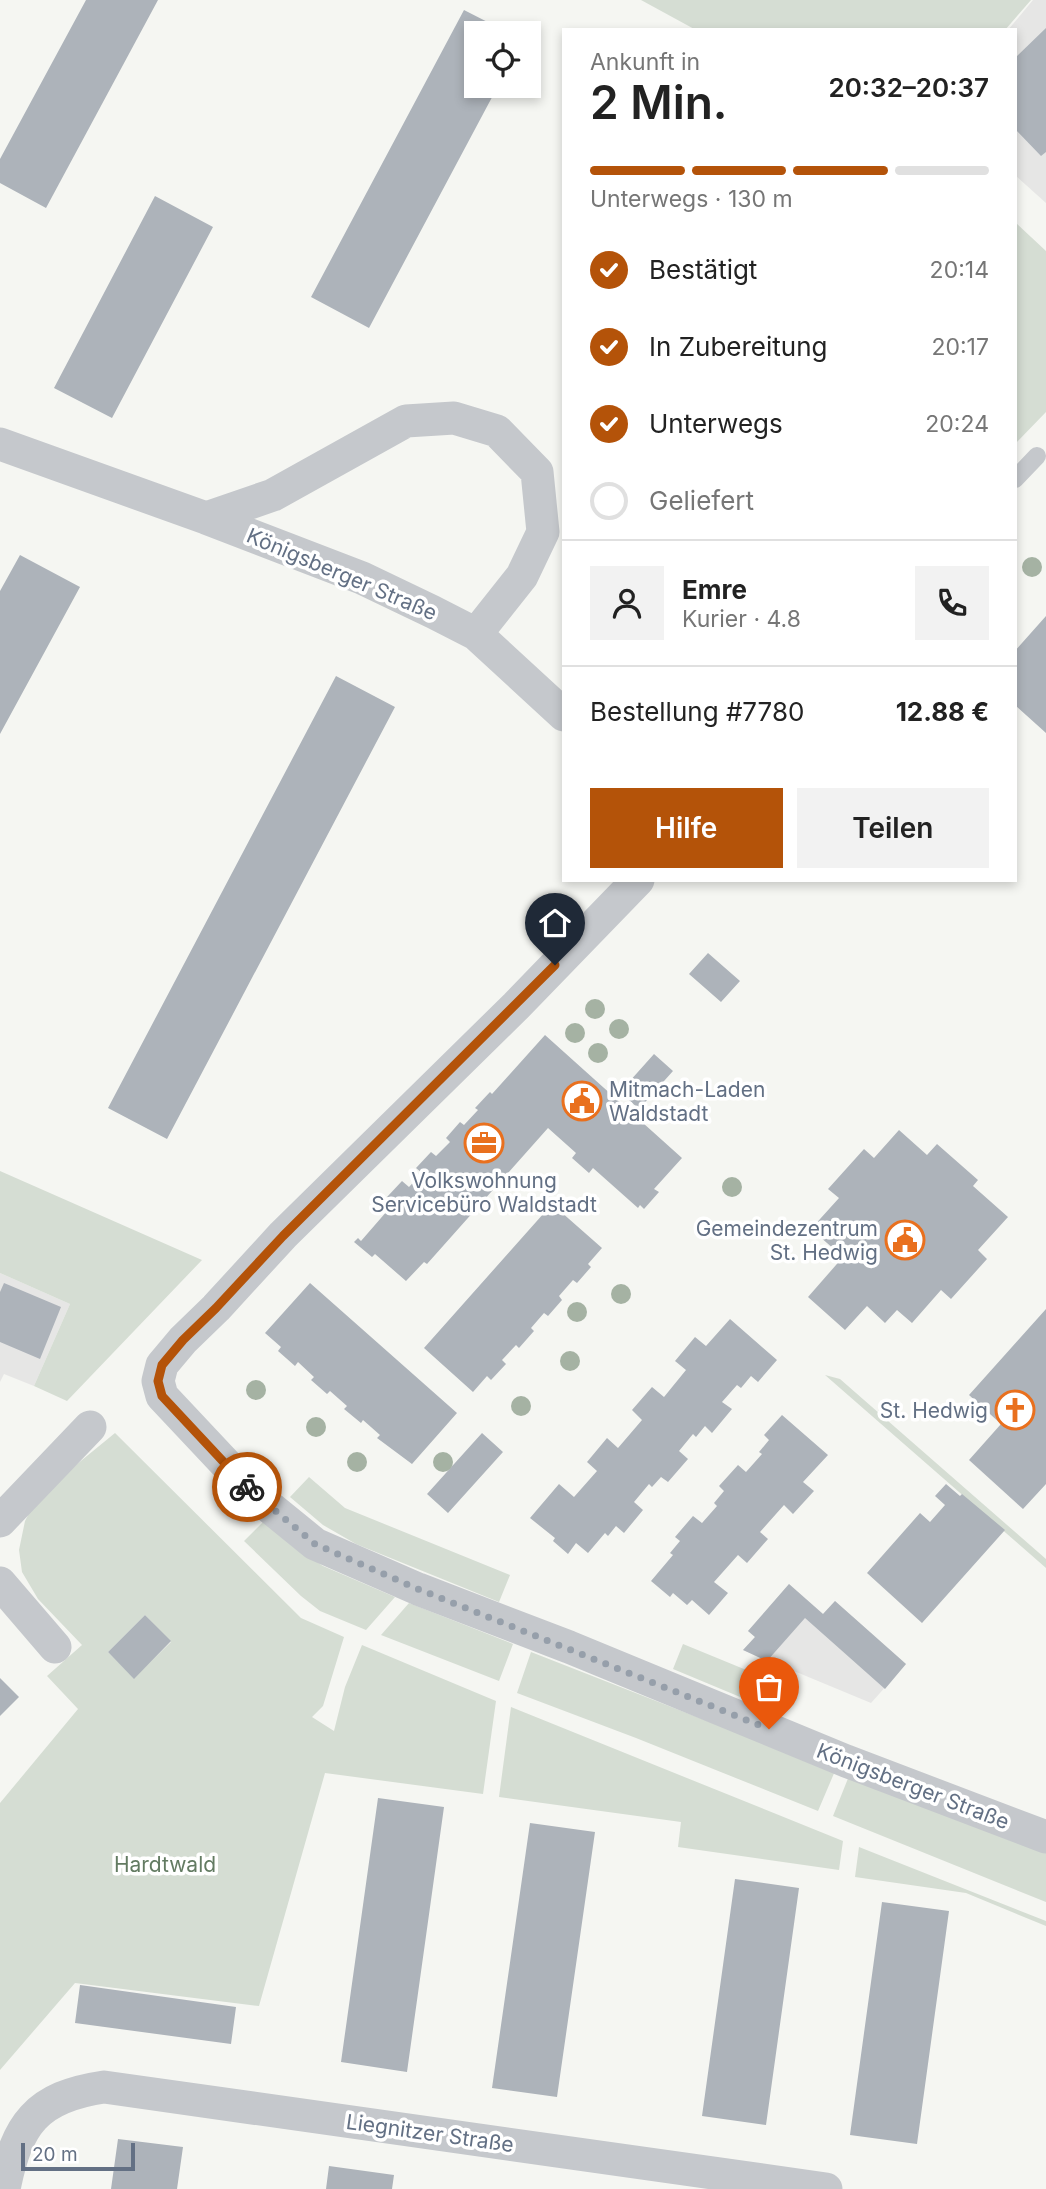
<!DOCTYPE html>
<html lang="de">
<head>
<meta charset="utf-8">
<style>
  :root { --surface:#fff; --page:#f2f2f2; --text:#222; --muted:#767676; --line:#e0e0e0; --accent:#b45309 }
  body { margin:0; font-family:Inter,sans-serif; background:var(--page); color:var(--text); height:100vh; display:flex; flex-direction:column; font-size:26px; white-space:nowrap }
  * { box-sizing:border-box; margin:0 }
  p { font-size:23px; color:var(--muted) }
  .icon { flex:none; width:38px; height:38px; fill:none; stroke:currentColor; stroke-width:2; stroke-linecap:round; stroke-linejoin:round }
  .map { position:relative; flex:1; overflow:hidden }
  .drawer { position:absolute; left:562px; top:28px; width:455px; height:854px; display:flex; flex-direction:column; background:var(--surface); border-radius:0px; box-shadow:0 4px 10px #0003 }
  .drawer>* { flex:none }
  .buttons { position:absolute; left:464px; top:21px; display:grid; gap:14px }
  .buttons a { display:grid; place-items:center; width:77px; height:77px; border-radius:0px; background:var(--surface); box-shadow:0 4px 10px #0003; font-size:35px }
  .scale { position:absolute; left:21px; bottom:18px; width:114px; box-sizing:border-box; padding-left:7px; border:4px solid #637084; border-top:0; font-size:19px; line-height:24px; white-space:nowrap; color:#637084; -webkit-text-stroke:5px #fff; paint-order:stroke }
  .pin { position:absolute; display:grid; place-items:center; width:60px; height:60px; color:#fff; margin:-72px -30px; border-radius:50% 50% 50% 0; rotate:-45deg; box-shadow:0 0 7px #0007 }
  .pin .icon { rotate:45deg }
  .courier { position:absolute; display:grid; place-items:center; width:70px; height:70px; margin:-35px; border:5px solid #b45309; border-radius:50%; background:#fff; color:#222; box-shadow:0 2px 9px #0007 }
  .head em { font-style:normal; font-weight:600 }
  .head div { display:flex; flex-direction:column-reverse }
  .head { display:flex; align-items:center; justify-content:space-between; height:119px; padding:0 28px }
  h1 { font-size:46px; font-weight:600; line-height:52px }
  .bar { display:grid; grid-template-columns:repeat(4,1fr); gap:10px 7px; align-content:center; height:84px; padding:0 28px }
  .bar i { height:9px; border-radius:5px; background:var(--line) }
  .bar .active { background:var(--accent) }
  .bar p { grid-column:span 4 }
  .line { display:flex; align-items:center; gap:18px; padding:0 28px; border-top:2px solid var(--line) }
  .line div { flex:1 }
  .round { display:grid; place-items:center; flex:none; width:74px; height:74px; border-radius:0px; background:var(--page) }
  ol { padding:0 28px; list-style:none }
  li { display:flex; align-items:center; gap:21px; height:77px }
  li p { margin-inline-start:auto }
  li .icon { padding:7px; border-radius:50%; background:var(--accent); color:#fff; stroke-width:4 }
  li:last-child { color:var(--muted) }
  li i { width:38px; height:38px; border:4px solid var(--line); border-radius:50% }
  .button { display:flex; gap:14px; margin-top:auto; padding:14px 28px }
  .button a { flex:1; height:80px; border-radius:0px; background:var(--accent); color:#fff; font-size:28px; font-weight:600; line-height:80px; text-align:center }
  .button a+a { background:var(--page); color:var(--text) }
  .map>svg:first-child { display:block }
  .built { fill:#e6e6e5 }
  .green { fill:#d5ddd3; fill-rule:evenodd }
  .building { fill:#adb3ba }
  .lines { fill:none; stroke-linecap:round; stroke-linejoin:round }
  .lane { stroke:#c5c8cc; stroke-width:18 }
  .street { stroke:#c5c8cc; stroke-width:33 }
  .tree { fill:#a5b2a3 }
  .done { stroke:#969faa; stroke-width:7; stroke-dasharray:0 12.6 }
  .route { stroke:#b45309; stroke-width:9 }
  .labels { text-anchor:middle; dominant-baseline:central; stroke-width:7; stroke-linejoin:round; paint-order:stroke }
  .street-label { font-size:21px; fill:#637084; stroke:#fff }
  .poi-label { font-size:21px; fill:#637084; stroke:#fff; text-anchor:end }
  .park-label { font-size:21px; fill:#637b62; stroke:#fff }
</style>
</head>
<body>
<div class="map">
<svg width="1046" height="2189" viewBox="0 0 1046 2189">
  <rect width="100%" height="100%" fill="#f5f6f2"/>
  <path class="built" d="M1033,0h13v203l-31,-28v-145h-7z
    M0,1273l70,31 -36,82 -30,-12 -4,8z
    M789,1584l34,30 12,-13 71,63 -35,39 -128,-53 12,-13 -7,-6z"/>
  <path class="green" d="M641,0h390l-26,30h-309z
    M1015,222l31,29v161l-31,32z
    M0,1171l202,89 -135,141 -33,-15 36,-82 -70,-31z
    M825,1375l15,4 206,180v9z
    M115,1433l186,185 43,19 -21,69 -11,11 22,14 11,-44 17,-42 134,56 -13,93 -158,-21 -66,233 -184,-23 -75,87v-267l78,-94 -31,-33 35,-31 -44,-46 -16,-27 -3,-22 6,-29 13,-25zM145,1615l26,27 -37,36 -26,-26z
    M309,1477l36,31 165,67 -11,27 -143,-58 -33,-19 -33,-28z
    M264,1521l28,25 31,20 72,31 -29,33 -46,-19 -19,-15 -57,-55z
    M409,1603l104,41 -14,37 -118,-46z
    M683,1644l83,34 -9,26 -84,-35z
    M531,1652l304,119 -17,40 -182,-73 -119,-45z
    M511,1707l332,134 -4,29 -161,-23 3,-25 -182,-25z
    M849,1776l197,77v49l-213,-86z
    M859,1847l187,74v5l-80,-33 -111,-16z"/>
  <path class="building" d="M86,0h72l-112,208 -46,-25v-24z
    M464,10l45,23h-33v53h22l-129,242 -58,-31z
    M1046,28v124l-5,4 -26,-27v-71z
    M155,196l58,31 -101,191 -58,-30z
    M20,555l60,32 -80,147v-143z
    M1046,616v117l-31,-28v-54z
    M336,676l59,31 -228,432 -59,-31z
    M708,953l32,28 -19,21 -32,-28z
    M545,1035l137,123 -28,31 5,3 -15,17 -4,-4 -2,3 -45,-40 -4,5 -17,-15 4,-5 -28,-25 -121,136 -3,-2 -18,19 -31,-27 -3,3 -18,-15 4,-4 3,3 33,-38 -7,-6 15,-16 7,6 13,-14 -6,-5 15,-16 5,4 14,-14 -4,-4 14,-16 4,3 14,-15 -3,-2 15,-16 2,2z
    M654,1054l19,17 -34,38 -19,-17z
    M899,1130l28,25 10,-11 41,36 -5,6 35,31 -30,33 9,9 -36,40 -10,-9 -29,33 -15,-13 -12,13 -18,-17 -22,24 -37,-33 35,-40 -32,-28 28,-31 -11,-9 36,-40 10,9z
    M552,1204l50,44 -14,16 3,3 -14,16 -4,-3 -14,16 3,4 -14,16 -4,-3 -13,15 3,3 -15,17 -3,-3 -14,15 4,4 -15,16 -4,-4 -14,16 -49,-44z
    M4,1283l57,24 -21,52 -40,-17v-50z
    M310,1283l147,130 -45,51 -35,-26 3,-3 -17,-15 -2,3 -17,-14 3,-3 -17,-15 -3,3 -16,-14 3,-3 -16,-15 -3,4 -17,-15 3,-4 -16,-14z
    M1046,1309v175l-23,25 -54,-49 32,-36 -32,-29z
    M730,1319l47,41 -19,22 -7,-6 -10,12 -4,-3 -15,17 10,7 -20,24 -7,-7 -9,11 -3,-3 -14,17 9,8 -20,23 -7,-5 -9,10 -3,-3 -15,18 9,8 -19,23 -8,-7 -8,10 -3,-3 -17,20 -12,-10 -8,11 -15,-13 2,-3 -25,-20 29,-34 15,13 23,-26 -10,-9 20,-24 11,10 24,-28 -10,-10 20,-23 12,10 22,-27 -11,-9 20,-24 11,9z
    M782,1415l46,40 -25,27 11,9 -21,23 -9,-9 -24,27 8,7 -21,24 -9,-8 -24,27 14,11 -19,22 -17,-15 -5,5 -14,-12 -3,4 -19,-16 22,-26 -3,-2 10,-12 -5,-4 18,-21 9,7 15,-17 -3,-3 10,-12 -5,-5 19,-21 8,7 16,-18 -3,-2 10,-12 -5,-5z
    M482,1433l21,19 -55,61 -21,-19z
    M946,1484l14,12 2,-2 43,36 -83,93 -55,-50 53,-60 10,9 15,-17 -10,-9z
    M789,1584l34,30 12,-13 71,63 -21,25 -80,-71 -38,43 -24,-11 12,-13 -7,-6z
    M145,1615l26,26 -37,38 -26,-27z
    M0,1678l19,19 -19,19z
    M378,1798l66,9 -37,265 -66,-10z
    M530,1823l65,9 -38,265 -65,-9z
    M735,1879l64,9 -33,237 -64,-9z
    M882,1902l67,9 -32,233 -67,-9z
    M80,1985l156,22 -5,37 -156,-21z
    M118,2139l65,8 -6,42h-66z
    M329,2166l65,9 -2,14h-66z"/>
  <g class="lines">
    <path class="lane" d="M1015,479l22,-23"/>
    <path class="street" d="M0,444l206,74 156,60 71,34 43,22 88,81
      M206,518l67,-23 133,-74 48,-3 43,13 40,41 6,60 -21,44 -46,58
      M638,880l-122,126 -233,229 -67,73 -33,32 -21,25 -4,16 4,15 94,100 59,48 103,45 151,58 277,114 200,76
      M0,1521l90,-94
      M0,1583l55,64
      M4,2189c13,-65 32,-92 100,-102l722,102"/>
  </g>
  <g class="tree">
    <circle cx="1032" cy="567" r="10"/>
    <circle cx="595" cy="1009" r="10"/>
    <circle cx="619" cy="1029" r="10"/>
    <circle cx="575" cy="1033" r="10"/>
    <circle cx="598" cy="1053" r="10"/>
    <circle cx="732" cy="1187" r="10"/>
    <circle cx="621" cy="1294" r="10"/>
    <circle cx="577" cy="1312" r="10"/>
    <circle cx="570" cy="1361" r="10"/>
    <circle cx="256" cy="1390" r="10"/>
    <circle cx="521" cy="1406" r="10"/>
    <circle cx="316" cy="1427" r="10"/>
    <circle cx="357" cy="1462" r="10"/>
    <circle cx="443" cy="1462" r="10"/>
  </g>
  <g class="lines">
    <path class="done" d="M247,1487l68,57 103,45 351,140"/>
    <path class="route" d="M247,1487l-85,-91 -4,-15 4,-16 21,-25 33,-32 67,-72 272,-271"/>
  </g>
  <defs>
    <symbol id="civic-ring" viewBox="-11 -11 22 22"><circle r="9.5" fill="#fff" stroke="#e9701e" stroke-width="1.5"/><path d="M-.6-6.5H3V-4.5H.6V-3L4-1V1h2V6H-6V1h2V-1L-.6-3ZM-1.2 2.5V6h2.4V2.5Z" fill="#e9701e"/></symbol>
    <symbol id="office-ring" viewBox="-11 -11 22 22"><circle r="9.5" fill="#fff" stroke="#e9701e" stroke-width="1.5"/><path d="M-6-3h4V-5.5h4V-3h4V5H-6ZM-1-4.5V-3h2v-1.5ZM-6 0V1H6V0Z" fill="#e9701e"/></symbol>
    <symbol id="church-ring" viewBox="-11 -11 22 22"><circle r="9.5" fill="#fff" stroke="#e9701e" stroke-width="1.5"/><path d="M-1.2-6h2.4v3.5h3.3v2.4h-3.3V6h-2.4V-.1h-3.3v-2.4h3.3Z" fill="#e9701e"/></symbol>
  </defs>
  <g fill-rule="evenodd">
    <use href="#civic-ring" x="560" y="1079" width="44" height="44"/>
    <use href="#office-ring" x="462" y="1121" width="44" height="44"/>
    <use href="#civic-ring" x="883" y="1218" width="44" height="44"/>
    <use href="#church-ring" x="993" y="1388" width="44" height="44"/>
  </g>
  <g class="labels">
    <g class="street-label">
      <text transform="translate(342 574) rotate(23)">Königsberger Straße</text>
      <text transform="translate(913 1786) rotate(21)">Königsberger Straße</text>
      <text transform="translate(430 2133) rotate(8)">Liegnitzer Straße</text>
    </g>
    <g class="poi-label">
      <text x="609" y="1089" text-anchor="start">Mitmach-Laden<tspan x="609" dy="24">Waldstadt</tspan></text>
      <text x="484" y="1180" text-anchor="middle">Volkswohnung<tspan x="484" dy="24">Servicebüro Waldstadt</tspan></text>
      <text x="878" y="1228">Gemeindezentrum<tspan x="878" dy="24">St. Hedwig</tspan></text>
      <text x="988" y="1410">St. Hedwig</text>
    </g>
    <g class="park-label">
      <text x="165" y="1864">Hardtwald</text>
    </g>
  </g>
</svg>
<div class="buttons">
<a><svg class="icon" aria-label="locate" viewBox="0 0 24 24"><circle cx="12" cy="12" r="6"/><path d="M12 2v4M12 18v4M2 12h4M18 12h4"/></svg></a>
</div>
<div class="scale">20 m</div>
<div class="pin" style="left:769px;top:1729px;background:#ea580c"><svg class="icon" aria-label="bag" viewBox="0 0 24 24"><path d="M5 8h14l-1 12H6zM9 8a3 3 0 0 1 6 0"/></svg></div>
<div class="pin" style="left:555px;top:965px;background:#1f2937"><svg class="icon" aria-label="home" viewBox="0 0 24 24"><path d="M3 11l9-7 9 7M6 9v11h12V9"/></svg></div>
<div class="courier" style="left:247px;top:1487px"><svg class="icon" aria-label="bike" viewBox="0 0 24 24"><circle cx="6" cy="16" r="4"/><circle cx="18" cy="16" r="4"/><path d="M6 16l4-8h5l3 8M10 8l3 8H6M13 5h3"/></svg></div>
<section class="drawer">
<div class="head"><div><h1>2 Min.</h1><p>Ankunft in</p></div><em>20:32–20:37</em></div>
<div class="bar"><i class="active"></i><i class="active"></i><i class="active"></i><i></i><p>Unterwegs · 130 m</p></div>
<ol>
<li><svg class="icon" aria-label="check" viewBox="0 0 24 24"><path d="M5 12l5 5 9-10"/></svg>Bestätigt<p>20:14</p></li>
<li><svg class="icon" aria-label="check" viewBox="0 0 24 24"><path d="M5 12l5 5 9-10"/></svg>In Zubereitung<p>20:17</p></li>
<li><svg class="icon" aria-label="check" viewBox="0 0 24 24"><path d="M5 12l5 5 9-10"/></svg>Unterwegs<p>20:24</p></li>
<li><i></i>Geliefert</li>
</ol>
<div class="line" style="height:126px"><a class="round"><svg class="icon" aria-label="person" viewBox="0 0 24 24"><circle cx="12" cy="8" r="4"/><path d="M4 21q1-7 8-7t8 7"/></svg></a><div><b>Emre</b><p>Kurier · 4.8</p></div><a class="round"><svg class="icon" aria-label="phone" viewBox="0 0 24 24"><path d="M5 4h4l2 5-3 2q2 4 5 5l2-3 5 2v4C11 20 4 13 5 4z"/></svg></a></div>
<div class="line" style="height:91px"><div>Bestellung #7780</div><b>12.88 €</b></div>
<div class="button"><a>Hilfe</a><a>Teilen</a></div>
</section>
</div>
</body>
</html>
